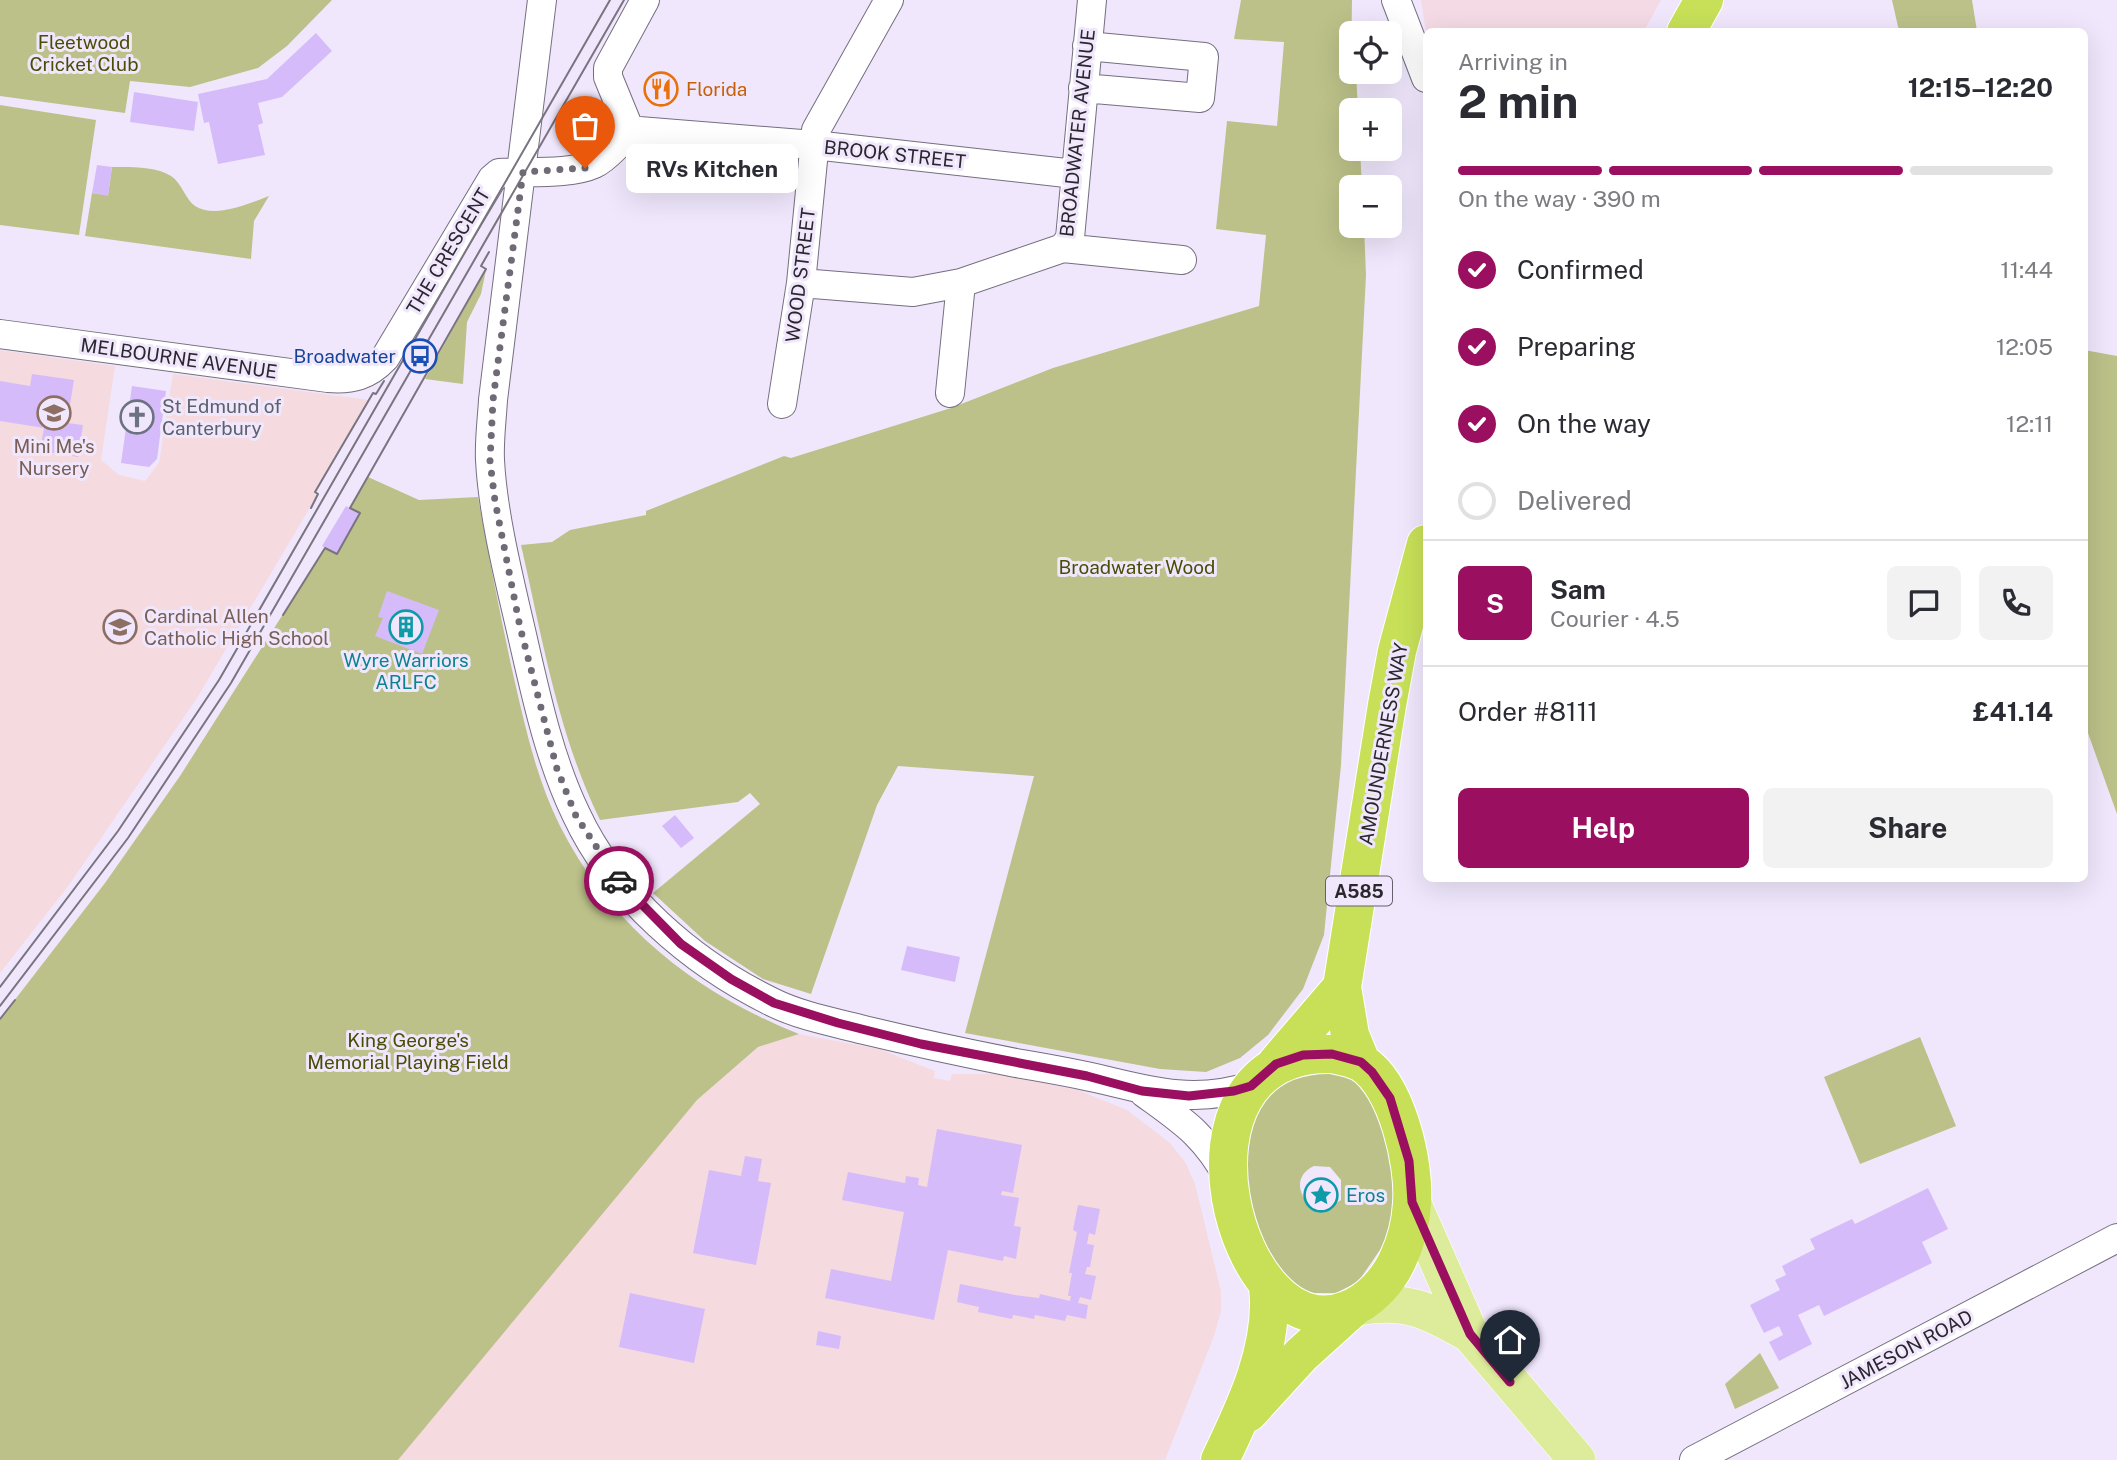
<!DOCTYPE html>
<html lang="en">
<head>
<meta charset="utf-8">
<style>
  :root { --surface:#fff; --page:#f2f2f3; --text:#2b2b33; --muted:#7c7c81; --line:#e1e1e2; --accent:#9a0f60 }
  body { margin:0; font-family:"Public Sans",sans-serif; background:var(--page); color:var(--text); height:100vh; display:flex; flex-direction:column; font-size:26px; white-space:nowrap }
  * { box-sizing:border-box; margin:0 }
  p { font-size:23px; color:var(--muted) }
  .icon { flex:none; width:38px; height:38px; fill:none; stroke:currentColor; stroke-width:2; stroke-linecap:round; stroke-linejoin:round }
  .map { position:relative; flex:1; overflow:hidden }
  .side { position:absolute; left:1423px; top:28px; width:665px; height:854px; display:flex; flex-direction:column; background:var(--surface); border-radius:10px; box-shadow:0 7px 28px #0002 }
  .side>* { flex:none }
  .tools { position:absolute; left:1339px; top:21px; display:grid; gap:14px }
  .tools a { display:grid; place-items:center; width:63px; height:63px; border-radius:10px; background:var(--surface); box-shadow:0 7px 28px #0002; font-size:35px }
  .pin { position:absolute; display:grid; place-items:center; width:60px; height:60px; color:#fff; margin:-72px -30px; border-radius:50% 50% 50% 0; rotate:-45deg; box-shadow:0 0 7px #0007 }
  .pin .icon { rotate:45deg }
  .courier { position:absolute; display:grid; place-items:center; width:70px; height:70px; margin:-35px; border:5px solid #9a0f60; border-radius:50%; background:#fff; color:#222; box-shadow:0 2px 9px #0007 }
  .bubble { position:absolute; height:49px; border-radius:10px; background:var(--surface); box-shadow:0 7px 28px #0002; font-size:23px; font-weight:700; line-height:49px; text-align:center }
  .summary em { font-style:normal; font-weight:700 }
  .summary div { display:flex; flex-direction:column-reverse }
  .summary { display:flex; align-items:center; justify-content:space-between; height:119px; padding:0 35px }
  h1 { font-size:46px; font-weight:700; line-height:52px }
  .bar { display:grid; grid-template-columns:repeat(4,1fr); gap:10px 7px; align-content:center; height:84px; padding:0 35px }
  .bar i { height:9px; border-radius:5px; background:var(--line) }
  .bar .selected { background:var(--accent) }
  .bar p { grid-column:span 4 }
  .line { display:flex; align-items:center; gap:18px; padding:0 35px; border-top:2px solid var(--line) }
  .line div { flex:1 }
  .round { display:grid; place-items:center; flex:none; width:74px; height:74px; border-radius:10px; background:var(--page) }
  ol { padding:0 35px; list-style:none }
  li { display:flex; align-items:center; gap:21px; height:77px }
  li p { margin-inline-start:auto }
  li .icon { padding:7px; border-radius:50%; background:var(--accent); color:#fff; stroke-width:4 }
  li:last-child { color:var(--muted) }
  li i { width:38px; height:38px; border:4px solid var(--line); border-radius:50% }
  .button { display:flex; gap:14px; margin-top:auto; padding:14px 35px }
  .button a { flex:1; height:80px; border-radius:10px; background:var(--accent); color:#fff; font-size:28px; font-weight:700; line-height:80px; text-align:center }
  .button a+a { background:var(--page); color:var(--text) }
  .map>svg:first-child { display:block }
  .industrial { fill:#f3dae4 }
  .education { fill:#f5dadf }
  .green { fill:#bcc189; fill-rule:evenodd }
  .building { fill:#d6bbfa }
  .lines { fill:none; stroke-linecap:round; stroke-linejoin:round }
  .minor-casing { stroke:#756e80; stroke-width:30 }
  .major-casing { stroke:#fff; stroke-width:38 }
  .highway-casing { stroke:#fff; stroke-width:40 }
  .minor { stroke:#fff; stroke-width:28 }
  .major { stroke:#ddec9b; stroke-width:37 }
  .highway { stroke:#c7e058; stroke-width:38 }
  .tram { stroke:#797480; stroke-width:2 }
  .done { stroke:#6f6a76; stroke-width:7; stroke-dasharray:0 12.6 }
  .route { stroke:#9a0f60; stroke-width:9 }
  .labels { text-anchor:middle; dominant-baseline:central; stroke-width:6; stroke-linejoin:round; paint-order:stroke }
  .shield { fill:#f0e7fc; stroke:#65616c; stroke-width:2 }
  .shield-label { font-size:18px; font-weight:bold; fill:#2a272e }
  .park-label { font-size:19px; fill:#4a4d06; stroke:#f0e7fc }
  .food-label { font-size:19px; fill:#c56008; stroke:#f0e7fc; text-anchor:start }
  .street-label { font-size:19px; fill:#2a272e; stroke:#f0e7fc }
  .transit-label { font-size:19px; fill:#164399; stroke:#f0e7fc; text-anchor:end }
  .worship-label { font-size:19px; fill:#5b616d; stroke:#f0e7fc; text-anchor:start }
  .education-label { font-size:19px; fill:#785e54; stroke:#f0e7fc }
  .culture-label { font-size:19px; fill:#0d838f; stroke:#f0e7fc }
</style>
</head>
<body>
<div class="map">
<svg width="2117" height="1460" viewBox="0 0 2117 1460">
  <rect width="100%" height="100%" fill="#f0e7fc"/>
  <path class="industrial" d="M1421,0h240l-17,31 -218,1z"/>
  <path class="education" d="M0,350l115,16 -14,94 18,15 26,6 14,-18 14,-89 196,26 -54,92 3,2 -121,204 -128,187 -69,88z
    M799,1034l80,15 56,22 -1,7 16,3 2,-7h44l82,16 49,20 43,33 15,19 10,22 26,107v20l-7,25 -49,124h-767l98,-122 201,-238 61,-53z"/>
  <path class="green" d="M0,0h332l-45,46 -29,22 -68,19 -60,-6 -5,32 -125,-17z
    M1241,0h111l-1,72h5l2,38h-7v39h9l2,38h-11v39h13l2,49 -25,490 -17,170 -21,54 -35,46 -28,23 -34,14 -46,-3 -195,-36 69,-257 -136,-10 -21,39 -66,189 -48,-15 -58,-38 -52,-48 107,-89 -10,-11 -12,9 -138,18c-42,-86 -58,-183 -79,-275l31,-3 18,-12 76,-15v-4l138,-55 7,2 160,-50 102,-40 206,-62 7,-71 -50,-6 11,-108 50,5 7,-84 -50,-3z
    M1892,0h80l5,31h-78z
    M0,105l96,15 -17,115 -79,-10z
    M112,167c19,0 43,-1 59,9 11,7 14,23 24,30 20,13 55,-3 74,-10l-15,25 -3,38 -166,-23 7,-43 16,2z
    M486,270l-5,24 -14,28 -4,62 -38,-5z
    M2084,350l33,6v458l-33,-92z
    M368,477l51,23 59,-3c11,60 22,118 35,177 12,52 23,104 47,152 51,101 136,167 239,208l-41,13 -61,53 -299,360h-398v-441l105,-136 75,-107 145,-228 12,6 22,-41 -9,-5z
    M1920,1037l36,89 -96,38 -36,-87z
    M1324,1067l33,13 13,16 12,32 13,52v31l-11,33 -26,38 -22,11h-22l-19,-6 -28,-33 -17,-55 -5,-30 7,-55 22,-33zM1314,1166l16,1 11,13v20l-11,7h-17c-16,-11 -19,-32 1,-41z
    M1760,1353l19,35 -44,21 -10,-25z"/>
  <path class="building" d="M316,33l16,18 -50,46 -24,6 5,20 -5,2 7,30 -47,9 -9,-42 -5,1 -6,-29 69,-15z
    M134,92l64,10 -4,29 -64,-9z
    M97,165l15,2 -4,29 -16,-3z
    M32,374l42,6 -7,43 16,2 -5,32 -38,-6 4,-23 -44,-7v-40l30,5z
    M132,386l34,5 -9,68 -8,8 -28,-4z
    M346,506l14,7 -23,41 -15,-8z
    M387,591l52,19 -17,44 -47,-18 8,-18 -5,-1z
    M675,815l19,23 -13,10 -19,-22z
    M907,946l53,11 -5,25 -54,-12z
    M937,1129l85,16 -9,48 -11,-2 -1,4 18,3 -5,28 7,1 -5,32 -12,-3 -1,5 -55,-11 -14,70 -109,-22 6,-29 60,12 13,-69 -62,-12 6,-28 57,11 1,-7 13,2 -1,7 9,2z
    M745,1156l17,3 -4,22 13,2 -15,82 -63,-12 16,-83 32,6z
    M1928,1188l20,41 -26,13 10,21 -108,53 -5,-11 -21,10 14,29 -33,17 -10,-19 14,-7 -4,-9 -15,7 -14,-28 30,-15 -5,-10 11,-5 -4,-9 33,-17 -5,-10 42,-20 3,5z
    M1078,1205l22,4 -5,26 -6,-2 -2,11 7,1 -4,22h-3l-2,7 11,2 -5,24 -11,-3 -2,6 10,2 -2,14 -19,-4 -2,6 -30,-6 -1,4 -21,-4 -1,4 -34,-7 1,-5 -22,-5 3,-18 55,11 24,3 1,-4 30,7 1,-5h-3l4,-23h-3l8,-41 -4,-2z
    M630,1293l75,16 -11,54 -75,-16z
    M818,1331l23,5 -2,13 -23,-4z"/>
  <g class="lines">
    <defs>
      <path id="minor" d="M542,0l-49,400c-1,19 -4,40 -3,60 3,59 22,130 35,188 13,57 26,114 51,166 38,82 116,149 196,188 28,14 61,20 92,28 50,12 101,23 152,33 30,5 59,10 88,17 53,13 94,23 147,6
        M1396,0l30,78
        M1083,88l117,10 4,-41 -117,-11
        M631,133l-23,-56v-9l37,-68
        M1063,248l119,12
        M801,283l112,9 48,-9 102,-35 7,-10 22,-238
        M0,334l328,44c24,2 40,-2 57,-20l107,-179 7,-6c27,-2 71,2 95,-9 18,-8 26,-28 45,-33l175,14 261,29
        M950,393l11,-110
        M782,404l19,-121 15,-153 73,-130
        M1144,1093c40,29 61,42 85,86
        M1694,1460l423,-222"/>
      <path id="major" d="M1412,1202l58,132 107,126
        M1356,1307c49,-9 72,3 114,27"/>
      <path id="highway" d="M1686,32l18,-32
        M1332,1054c10,2 21,4 30,9 35,22 53,101 50,140 -1,19 -6,39 -14,56 -10,22 -28,42 -51,51 -113,45 -192,-260 -15,-256z
        M1361,1062l-11,-27 -8,-48 45,-282 10,-54 29,-107
        M1276,1064l66,-77
        M1248,1413l53,-58 52,-47
        M1220,1460c25,-52 55,-114 48,-173"/>
    </defs>
    <use href="#minor" class="minor-casing"/>
    <use href="#major" class="major-casing"/>
    <use href="#highway" class="highway-casing"/>
    <use href="#minor" class="minor"/>
    <use href="#major" class="major"/>
    <use href="#highway" class="highway"/>
    <path class="tram" d="M311,508l7,-14 -3,-2 58,-99 3,1 8,-13
      M283,615l42,-67 12,6 23,-41 -10,-5 136,-239 -5,-3 8,-14
      M0,987l118,-156 101,-151 391,-680
      M0,1006l128,-168 103,-155 393,-683
      M0,1019l15,-19"/>
  </g>
  <g class="lines">
    <path class="done" d="M585,168l-62,4 -30,228 -3,61 5,40 25,126 37,142 19,47 43,65"/>
    <path class="route" d="M619,881l62,63 50,35 43,24 64,20 83,21 166,32 55,15 47,5 45,-5 17,-5 25,-22 27,-9 29,-1 29,8 11,10 18,26 19,63 3,41 58,132 40,48"/>
  </g>
  <defs>
    <symbol id="restaurant-ring" viewBox="-11 -11 22 22"><circle r="9.5" fill="#f0e7fc" stroke="#e8710a" stroke-width="1.5"/><path d="M-5-6h1v4h1v-4h1v4h1v-4h1v5L-1.5 .5V6h-2V.5L-5-1ZM5-6V6H3V1.5H1.5Q1.5-4 5-6Z" fill="#e8710a"/></symbol>
    <symbol id="bus-ring" viewBox="-11 -11 22 22"><circle r="9.5" fill="#f0e7fc" stroke="#1a4fb4" stroke-width="1.5"/><path d="M-5-6H5V4H4V6H2V4H-2V6H-4V4H-5ZM-3.5-4V0h7V-4ZM-3.5 1.2v1.5H-2V1.2ZM2 1.2v1.5H3.5V1.2Z" fill="#1a4fb4"/></symbol>
    <symbol id="school-ring" viewBox="-11 -11 22 22"><circle r="9.5" fill="#f0e7fc" stroke="#8d6e63" stroke-width="1.5"/><path d="M0-5L7-2L0 1L-7-2ZM-4 1L0 2.5L4 1V4Q0 6-4 4Z" fill="#8d6e63"/></symbol>
    <symbol id="church-ring" viewBox="-11 -11 22 22"><circle r="9.5" fill="#f0e7fc" stroke="#6b7280" stroke-width="1.5"/><path d="M-1.2-6h2.4v3.5h3.3v2.4h-3.3V6h-2.4V-.1h-3.3v-2.4h3.3Z" fill="#6b7280"/></symbol>
    <symbol id="building-ring" viewBox="-11 -11 22 22"><circle r="9.5" fill="#f0e7fc" stroke="#0f9aa8" stroke-width="1.5"/><path d="M-4-6H4V6H1V3H-1V6H-4ZM-2.5-4.3h1.7v1.8h-1.7ZM.8-4.3h1.7v1.8H.8ZM-2.5-1h1.7V.8h-1.7ZM.8-1h1.7V.8H.8Z" fill="#0f9aa8"/></symbol>
    <symbol id="sight-ring" viewBox="-11 -11 22 22"><circle r="9.5" fill="#f0e7fc" stroke="#0f9aa8" stroke-width="1.5"/><path d="M0-6L1.8-2.2L6-1.7L2.9 1.2L3.7 5.4L0 3.3L-3.7 5.4L-2.9 1.2L-6-1.7L-1.8-2.2Z" fill="#0f9aa8"/></symbol>
  </defs>
  <g fill-rule="evenodd">
    <use href="#restaurant-ring" x="642" y="70" width="38" height="38"/>
    <use href="#bus-ring" x="401" y="337" width="38" height="38"/>
    <use href="#school-ring" x="35" y="394" width="38" height="38"/>
    <use href="#church-ring" x="118" y="398" width="38" height="38"/>
    <use href="#school-ring" x="101" y="608" width="38" height="38"/>
    <use href="#building-ring" x="387" y="608" width="38" height="38"/>
    <use href="#sight-ring" x="1302" y="1176" width="38" height="38"/>
  </g>
  <g class="labels">
    <rect class="shield" x="1326" y="876.5" width="66" height="29" rx="5"/>
    <g class="shield-label">
      <text x="1359" y="891">A585</text>
    </g>
    <g class="park-label">
      <text x="84" y="42">Fleetwood<tspan x="84" dy="22">Cricket Club</tspan></text>
      <text x="1137" y="567">Broadwater Wood</text>
      <text x="408" y="1040">King George's<tspan x="408" dy="22">Memorial Playing Field</tspan></text>
    </g>
    <g class="food-label">
      <text x="686" y="89">Florida</text>
    </g>
    <g class="street-label">
      <text transform="translate(1077 133) rotate(-84)">BROADWATER AVENUE</text>
      <text transform="translate(895 154) rotate(6)">BROOK STREET</text>
      <text transform="translate(448 251) rotate(-59)">THE CRESCENT</text>
      <text transform="translate(800 275) rotate(-83)">WOOD STREET</text>
      <text transform="translate(179 358) rotate(8)">MELBOURNE AVENUE</text>
      <text transform="translate(1383 744) rotate(-80)">AMOUNDERNESS WAY</text>
      <text transform="translate(1906 1349) rotate(-28)">JAMESON ROAD</text>
    </g>
    <g class="transit-label">
      <text x="396" y="356">Broadwater</text>
    </g>
    <g class="worship-label">
      <text x="162" y="406">St Edmund of<tspan x="162" dy="22">Canterbury</tspan></text>
    </g>
    <g class="education-label">
      <text x="54" y="446">Mini Me's<tspan x="54" dy="22">Nursery</tspan></text>
      <text x="144" y="616" text-anchor="start">Cardinal Allen<tspan x="144" dy="22">Catholic High School</tspan></text>
    </g>
    <g class="culture-label">
      <text x="406" y="660">Wyre Warriors<tspan x="406" dy="22">ARLFC</tspan></text>
      <text x="1346" y="1195" text-anchor="start">Eros</text>
    </g>
  </g>
</svg>
<div class="tools">
<a><svg class="icon" aria-label="locate" viewBox="0 0 24 24"><circle cx="12" cy="12" r="6"/><path d="M12 2v4M12 18v4M2 12h4M18 12h4"/></svg></a>
<a>+</a>
<a>−</a>
</div>
<div class="pin" style="left:585px;top:168px;background:#ea580c"><svg class="icon" aria-label="bag" viewBox="0 0 24 24"><path d="M5 8h14l-1 12H6zM9 8a3 3 0 0 1 6 0"/></svg></div>
<div class="pin" style="left:1510px;top:1382px;background:#1f2937"><svg class="icon" aria-label="home" viewBox="0 0 24 24"><path d="M3 11l9-7 9 7M6 9v11h12V9"/></svg></div>
<div class="courier" style="left:619px;top:881px"><svg class="icon" aria-label="car" viewBox="0 0 24 24"><path d="M5 17H2v-5l4-1 3-4h7l3 4 3 1v5h-3M9 17h6M6 11h13"/><circle cx="7" cy="17" r="2"/><circle cx="17" cy="17" r="2"/></svg></div>
<div class="bubble" style="left:626px;top:144px;width:172px">RVs Kitchen</div>
<section class="side">
<div class="summary"><div><h1>2 min</h1><p>Arriving in</p></div><em>12:15–12:20</em></div>
<div class="bar"><i class="selected"></i><i class="selected"></i><i class="selected"></i><i></i><p>On the way · 390 m</p></div>
<ol>
<li><svg class="icon" aria-label="check" viewBox="0 0 24 24"><path d="M5 12l5 5 9-10"/></svg>Confirmed<p>11:44</p></li>
<li><svg class="icon" aria-label="check" viewBox="0 0 24 24"><path d="M5 12l5 5 9-10"/></svg>Preparing<p>12:05</p></li>
<li><svg class="icon" aria-label="check" viewBox="0 0 24 24"><path d="M5 12l5 5 9-10"/></svg>On the way<p>12:11</p></li>
<li><i></i>Delivered</li>
</ol>
<div class="line" style="height:126px"><b class="round" style="background:var(--accent);color:#fff">S</b><div><b>Sam</b><p>Courier · 4.5</p></div><a class="round"><svg class="icon" aria-label="chat" viewBox="0 0 24 24"><path d="M4 5h16v11H9l-5 4z"/></svg></a><a class="round"><svg class="icon" aria-label="phone" viewBox="0 0 24 24"><path d="M5 4h4l2 5-3 2q2 4 5 5l2-3 5 2v4C11 20 4 13 5 4z"/></svg></a></div>
<div class="line" style="height:91px"><div>Order #8111</div><b>£41.14</b></div>
<div class="button"><a>Help</a><a>Share</a></div>
</section>
</div>
</body>
</html>
